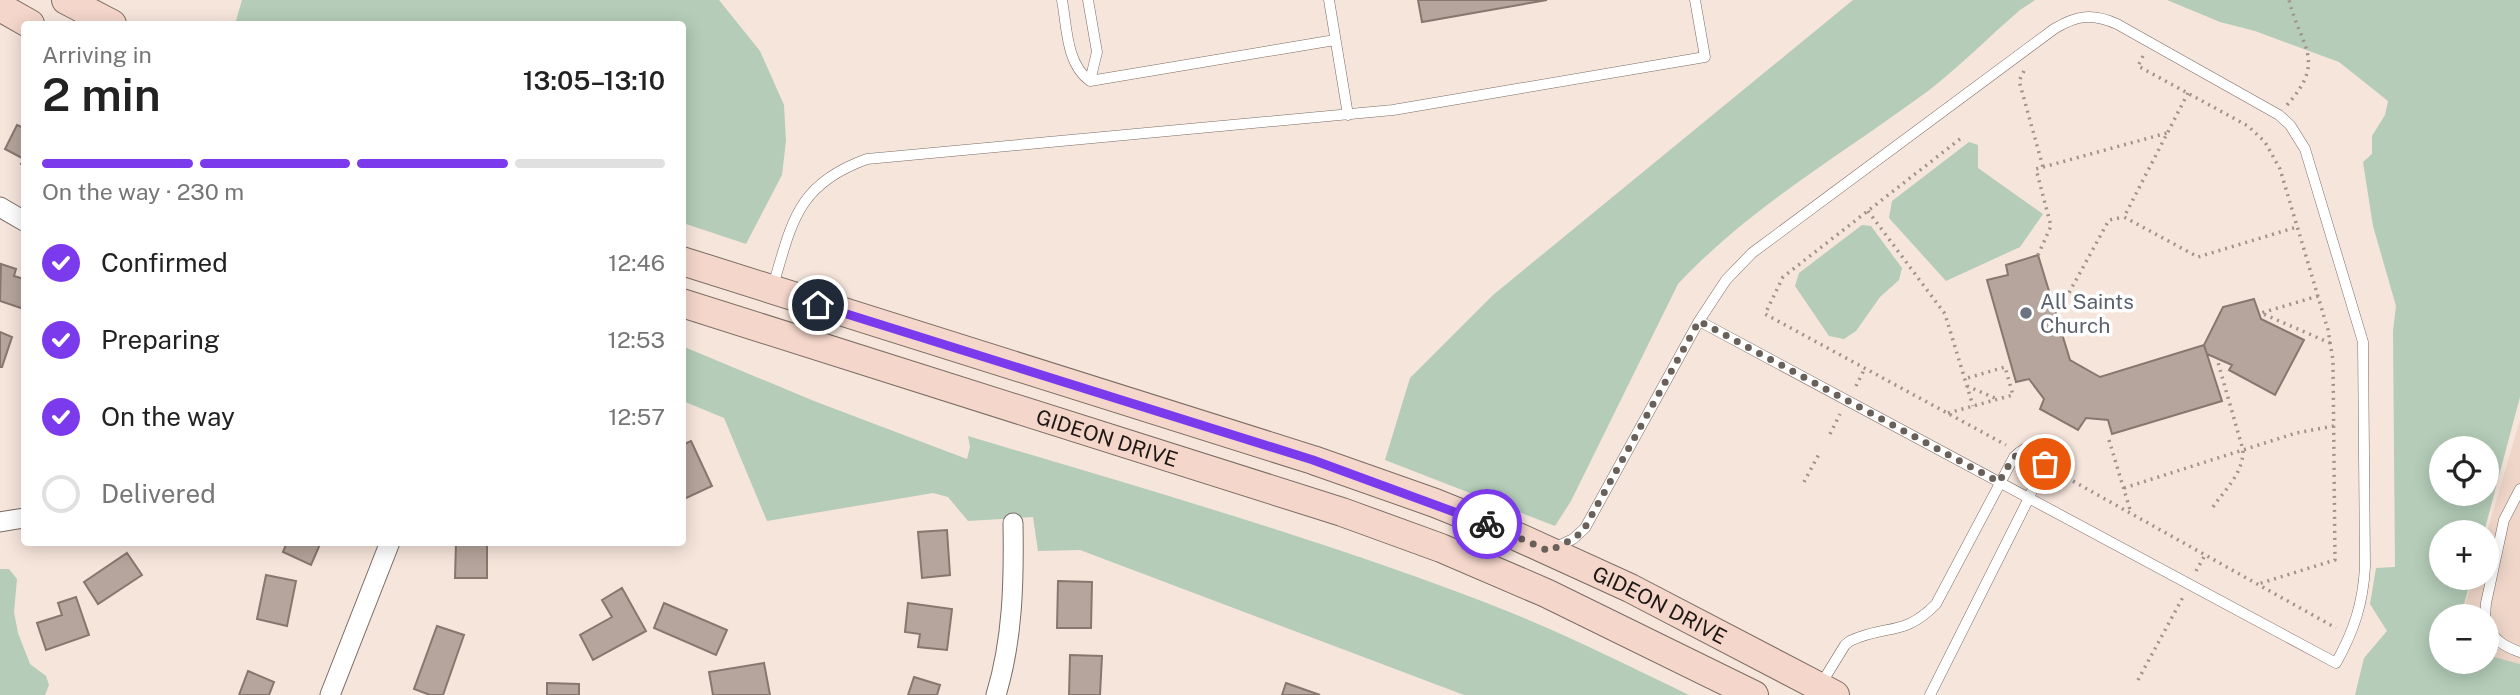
<!DOCTYPE html>
<html lang="en">
<head>
<meta charset="utf-8">
<style>
  :root { --surface:#fff; --page:#f2f2f2; --text:#222; --muted:#767676; --line:#e0e0e0; --accent:#7c3aed }
  body { margin:0; font-family:"Public Sans",sans-serif; background:var(--page); color:var(--text); height:100vh; display:flex; flex-direction:column; font-size:26px; white-space:nowrap }
  * { box-sizing:border-box; margin:0 }
  p { font-size:23px; color:var(--muted) }
  .icon { flex:none; width:38px; height:38px; fill:none; stroke:currentColor; stroke-width:2; stroke-linecap:round; stroke-linejoin:round }
  .map { position:relative; flex:1; overflow:hidden }
  .drawer { position:absolute; left:21px; top:21px; width:665px; height:525px; display:flex; flex-direction:column; background:var(--surface); border-radius:7px; box-shadow:0 4px 18px #0003 }
  .drawer>* { flex:none }
  .tools { position:absolute; left:2429px; top:436px; display:grid; gap:14px }
  .tools a { display:grid; place-items:center; width:70px; height:70px; border-radius:50%; background:var(--surface); box-shadow:0 4px 18px #0003; font-size:35px }
  .pin { position:absolute; display:grid; place-items:center; width:60px; height:60px; color:#fff; margin:-30px; border:4px solid #fff; border-radius:50%; box-shadow:0 2px 7px #0007 }
  .courier { position:absolute; display:grid; place-items:center; width:70px; height:70px; margin:-35px; border:5px solid #7c3aed; border-radius:50%; background:#fff; color:#222; box-shadow:0 2px 9px #0007 }
  .head em { font-style:normal; font-weight:600 }
  .head div { display:flex; flex-direction:column-reverse }
  .head { display:flex; align-items:center; justify-content:space-between; height:119px; padding:0 21px }
  h1 { font-size:46px; font-weight:600; line-height:52px }
  .bar { display:grid; grid-template-columns:repeat(4,1fr); gap:10px 7px; align-content:center; height:84px; padding:0 21px }
  .bar i { height:9px; border-radius:5px; background:var(--line) }
  .bar .on { background:var(--accent) }
  .bar p { grid-column:span 4 }
  ol { padding:0 21px; list-style:none }
  li { display:flex; align-items:center; gap:21px; height:77px }
  li p { margin-inline-start:auto }
  li .icon { padding:7px; border-radius:50%; background:var(--accent); color:#fff; stroke-width:4 }
  li:last-child { color:var(--muted) }
  li i { width:38px; height:38px; border:4px solid var(--line); border-radius:50% }
  .map>svg:first-child { display:block }
  .built { fill:#efd6c9 }
  .green { fill:#b4ccb8; fill-rule:evenodd }
  .building { fill:#b5a59c; stroke:#86776f; stroke-width:2 }
  .lines { fill:none; stroke-linecap:round; stroke-linejoin:round }
  .lane-casing { stroke:#7b6c64; stroke-width:11 }
  .street-casing { stroke:#7b6c64; stroke-width:21 }
  .secondary-casing { stroke:#7b6c64; stroke-width:30 }
  .path { stroke:#9f938b; stroke-width:3.5; stroke-dasharray:2 5; stroke-linecap:butt }
  .lane { stroke:#fff; stroke-width:10 }
  .street { stroke:#fff; stroke-width:19 }
  .secondary { stroke:#f4d6cb; stroke-width:28 }
  .done { stroke:#6a605a; stroke-width:7; stroke-dasharray:0 12.6 }
  .route { stroke:#7c3aed; stroke-width:9 }
  .worship-dot { fill:#6b7280; stroke:#fff; stroke-width:2.5 }
  .labels { text-anchor:middle; dominant-baseline:central; stroke-width:7; stroke-linejoin:round; paint-order:stroke }
  .worship-label { font-size:21px; fill:#5b616d; stroke:#fff; text-anchor:start }
  .street-label { font-size:21px; fill:#1e1815; stroke:#fff }
</style>
</head>
<body>
<div class="map">
<svg width="2520" height="695" viewBox="0 0 2520 695">
  <rect width="100%" height="100%" fill="#f6e5db"/>
  <path class="built" d="M2520,420v244l-33,-9v-39h-25l11,-38h14v-46z"/>
  <path class="green" d="M242,0h477l41,51 24,54 2,36 -4,34 -36,69 -63,-21 -1,-199h-447z
    M1853,0h182l-15,10c-30,26 -60,56 -92,81 -84,62 -178,116 -250,193l-107,217 -16,25 -170,-66 25,-82 83,-83z
    M2167,0h353v397l-36,135h-43v46h30l-10,38h-20v46h46v-7l33,9v31h-165l9,-37 23,-27 -17,-27 6,-36 19,-1 -2,-236 3,-25 -23,-80 -10,-64 9,-8v-18l13,-21 3,-14 -49,-39 -84,-31 -35,-9zM2441,448h46v46h-46z
    M1969,142l9,3v23l65,46 -23,33 -74,34 -57,-63 3,-17z
    M1862,225l9,1 31,42 -3,12 -19,17 -24,34 -12,8 -15,-3 -34,-50 4,-13z
    M682,346l132,55 153,58 3,-12 -2,-11c181,54 363,106 539,175 62,25 122,55 182,84h-225l-384,-145 -42,1 -5,-34 -65,4 -20,-24 -15,-4 -166,28 -43,-103 -41,-17z
    M0,569h9l8,10 -3,33 4,21 12,31 16,12 3,9 -4,10h-45z"/>
  <path class="building" d="M1418,0h129l-125,22z
    M17,125l7,3v38l-3,-2 3,-5 -19,-10z
    M2038,255l32,105 30,17 104,-32 18,56 -110,33 -4,-14 -22,-2 -8,12 -38,-21 4,-10 -15,-20 -13,3 -29,-102 21,-5 -2,-10z
    M1,264l15,5 -2,7 10,3v30l-24,-8z
    M2254,299l7,20 43,21 -29,55 -46,-25 3,-5 -25,-11 -3,-9 19,-38z
    M0,332l12,5 -10,30h-2z
    M691,441l21,45 -30,14v-55z
    M947,530l3,45 -28,3 -4,-46z
    M287,542h34l-10,23 -28,-13z
    M456,542h31v36h-32z
    M127,553l15,22 -44,29 -14,-22z
    M266,575l30,6 -9,45 -30,-7z
    M1058,581l34,1 -1,46h-34z
    M622,588l24,43 -53,29 -13,-25 32,-18 -10,-17z
    M76,597l13,38 -43,15 -9,-27 25,-8 -4,-12z
    M664,603l63,27 -11,25 -62,-27z
    M908,603l44,6 -5,41 -29,-3 2,-13 -15,-2z
    M437,626l27,9 -21,60h-13l-16,-6z
    M1070,655l32,1 -2,39h-31z
    M764,663l6,32h-57l-4,-23z
    M248,671l26,11 -5,13h-30z
    M914,677l26,8 -3,10h-29z
    M547,683l32,1v11h-32z
    M1286,683l34,12h-38z"/>
  <g class="lines">
    <defs>
      <path id="lane" d="M1062,0c5,27 4,64 28,81l245,-41
        M1088,0l9,52 -7,29
        M1329,0l19,115
        M773,286c19,-64 24,-102 94,-127l526,-49 312,-53 -10,-57
        M1556,547l17,-8 12,-11 114,-207 27,-41 26,-27 302,-224c23,-14 39,-16 63,-5l162,91 11,10 15,24 58,193 2,225c-2,36 -11,64 -29,96l-637,-342
        M2485,616l1,-13 18,-83 16,-31
        M2487,624c7,16 16,22 33,28
        M1821,684l24,-39 5,-4c36,-17 54,-4 86,-37l78,-147c8,-8 17,-14 28,-9l4,9 -17,41 -99,197"/>
      <path id="street" d="M0,207l24,14
        M0,522l24,-4
        M330,695l60,-153
        M996,695c17,-56 18,-114 17,-172"/>
      <g id="secondary">
        <path d="M66,0l46,24"/>
        <path d="M0,7l30,17"/>
        <path id="s1" d="M682,261l631,199 122,43 72,29 123,56 205,107"/>
        <path id="s2" d="M682,303l660,209 99,36 105,45 208,102"/>
      </g>
    </defs>
    <use href="#lane" class="lane-casing"/>
    <use href="#street" class="street-casing"/>
    <use href="#secondary" class="secondary-casing"/>
    <path class="path" d="M2143,56l-5,10 110,60 17,16 15,27 48,161 5,30 2,200 -77,24
      M2024,71l-5,10 2,7 22,79
      M2188,93l-64,124 74,40 99,-30
      M2287,105c40,-45 14,-57 2,-105
      M1960,139l-177,138 -18,37 241,131
      M1868,211l77,103 28,92
      M2038,255l13,-29 -15,-57 131,-36
      M2318,296l-57,17 69,30
      M2059,311l50,-91 15,-3
      M1856,386l8,-16
      M1967,386l28,12
      M1948,413l65,-18 -8,-28 -41,12
      M1830,434l10,-20
      M2109,440l22,73
      M2066,462l5,18 265,148
      M1804,482l15,-28
      M2124,488l172,-55 38,-7
      M2213,507c13,-19 30,-33 30,-57l-26,-91
      M2196,571l9,-16
      M2138,680l45,-83"/>
    <use href="#lane" class="lane"/>
    <use href="#street" class="street"/>
    <use href="#secondary" class="secondary"/>
  </g>
  <g class="lines">
    <path class="done" d="M1487,524l62,27 24,-12 10,-8 116,-210 300,161c10,-17 20,-41 43,-34l4,9 -1,7"/>
    <path class="route" d="M818,305l495,155 174,64"/>
  </g>
  <circle class="worship-dot" cx="2026" cy="313" r="7"/>
  <g class="labels">
    <g class="worship-label">
      <text x="2040" y="301">All Saints<tspan x="2040" dy="24">Church</tspan></text>
    </g>
    <g class="street-label">
      <text stroke="none"><textPath href="#s2" startOffset="446">GIDEON DRIVE</textPath></text>
      <text stroke="none"><textPath href="#s1" startOffset="1038">GIDEON DRIVE</textPath></text>
    </g>
  </g>
</svg>
<div class="tools">
<a><svg class="icon" aria-label="locate" viewBox="0 0 24 24"><circle cx="12" cy="12" r="6"/><path d="M12 2v4M12 18v4M2 12h4M18 12h4"/></svg></a>
<a>+</a>
<a>−</a>
</div>
<div class="pin" style="left:2045px;top:464px;background:#ea580c"><svg class="icon" aria-label="bag" viewBox="0 0 24 24"><path d="M5 8h14l-1 12H6zM9 8a3 3 0 0 1 6 0"/></svg></div>
<div class="pin" style="left:818px;top:305px;background:#1f2937"><svg class="icon" aria-label="home" viewBox="0 0 24 24"><path d="M3 11l9-7 9 7M6 9v11h12V9"/></svg></div>
<div class="courier" style="left:1487px;top:524px"><svg class="icon" aria-label="bike" viewBox="0 0 24 24"><circle cx="6" cy="16" r="4"/><circle cx="18" cy="16" r="4"/><path d="M6 16l4-8h5l3 8M10 8l3 8H6M13 5h3"/></svg></div>
<section class="drawer">
<div class="head"><div><h1>2 min</h1><p>Arriving in</p></div><em>13:05–13:10</em></div>
<div class="bar"><i class="on"></i><i class="on"></i><i class="on"></i><i></i><p>On the way · 230 m</p></div>
<ol>
<li><svg class="icon" aria-label="check" viewBox="0 0 24 24"><path d="M5 12l5 5 9-10"/></svg>Confirmed<p>12:46</p></li>
<li><svg class="icon" aria-label="check" viewBox="0 0 24 24"><path d="M5 12l5 5 9-10"/></svg>Preparing<p>12:53</p></li>
<li><svg class="icon" aria-label="check" viewBox="0 0 24 24"><path d="M5 12l5 5 9-10"/></svg>On the way<p>12:57</p></li>
<li><i></i>Delivered</li>
</ol>
</section>
</div>
</body>
</html>
